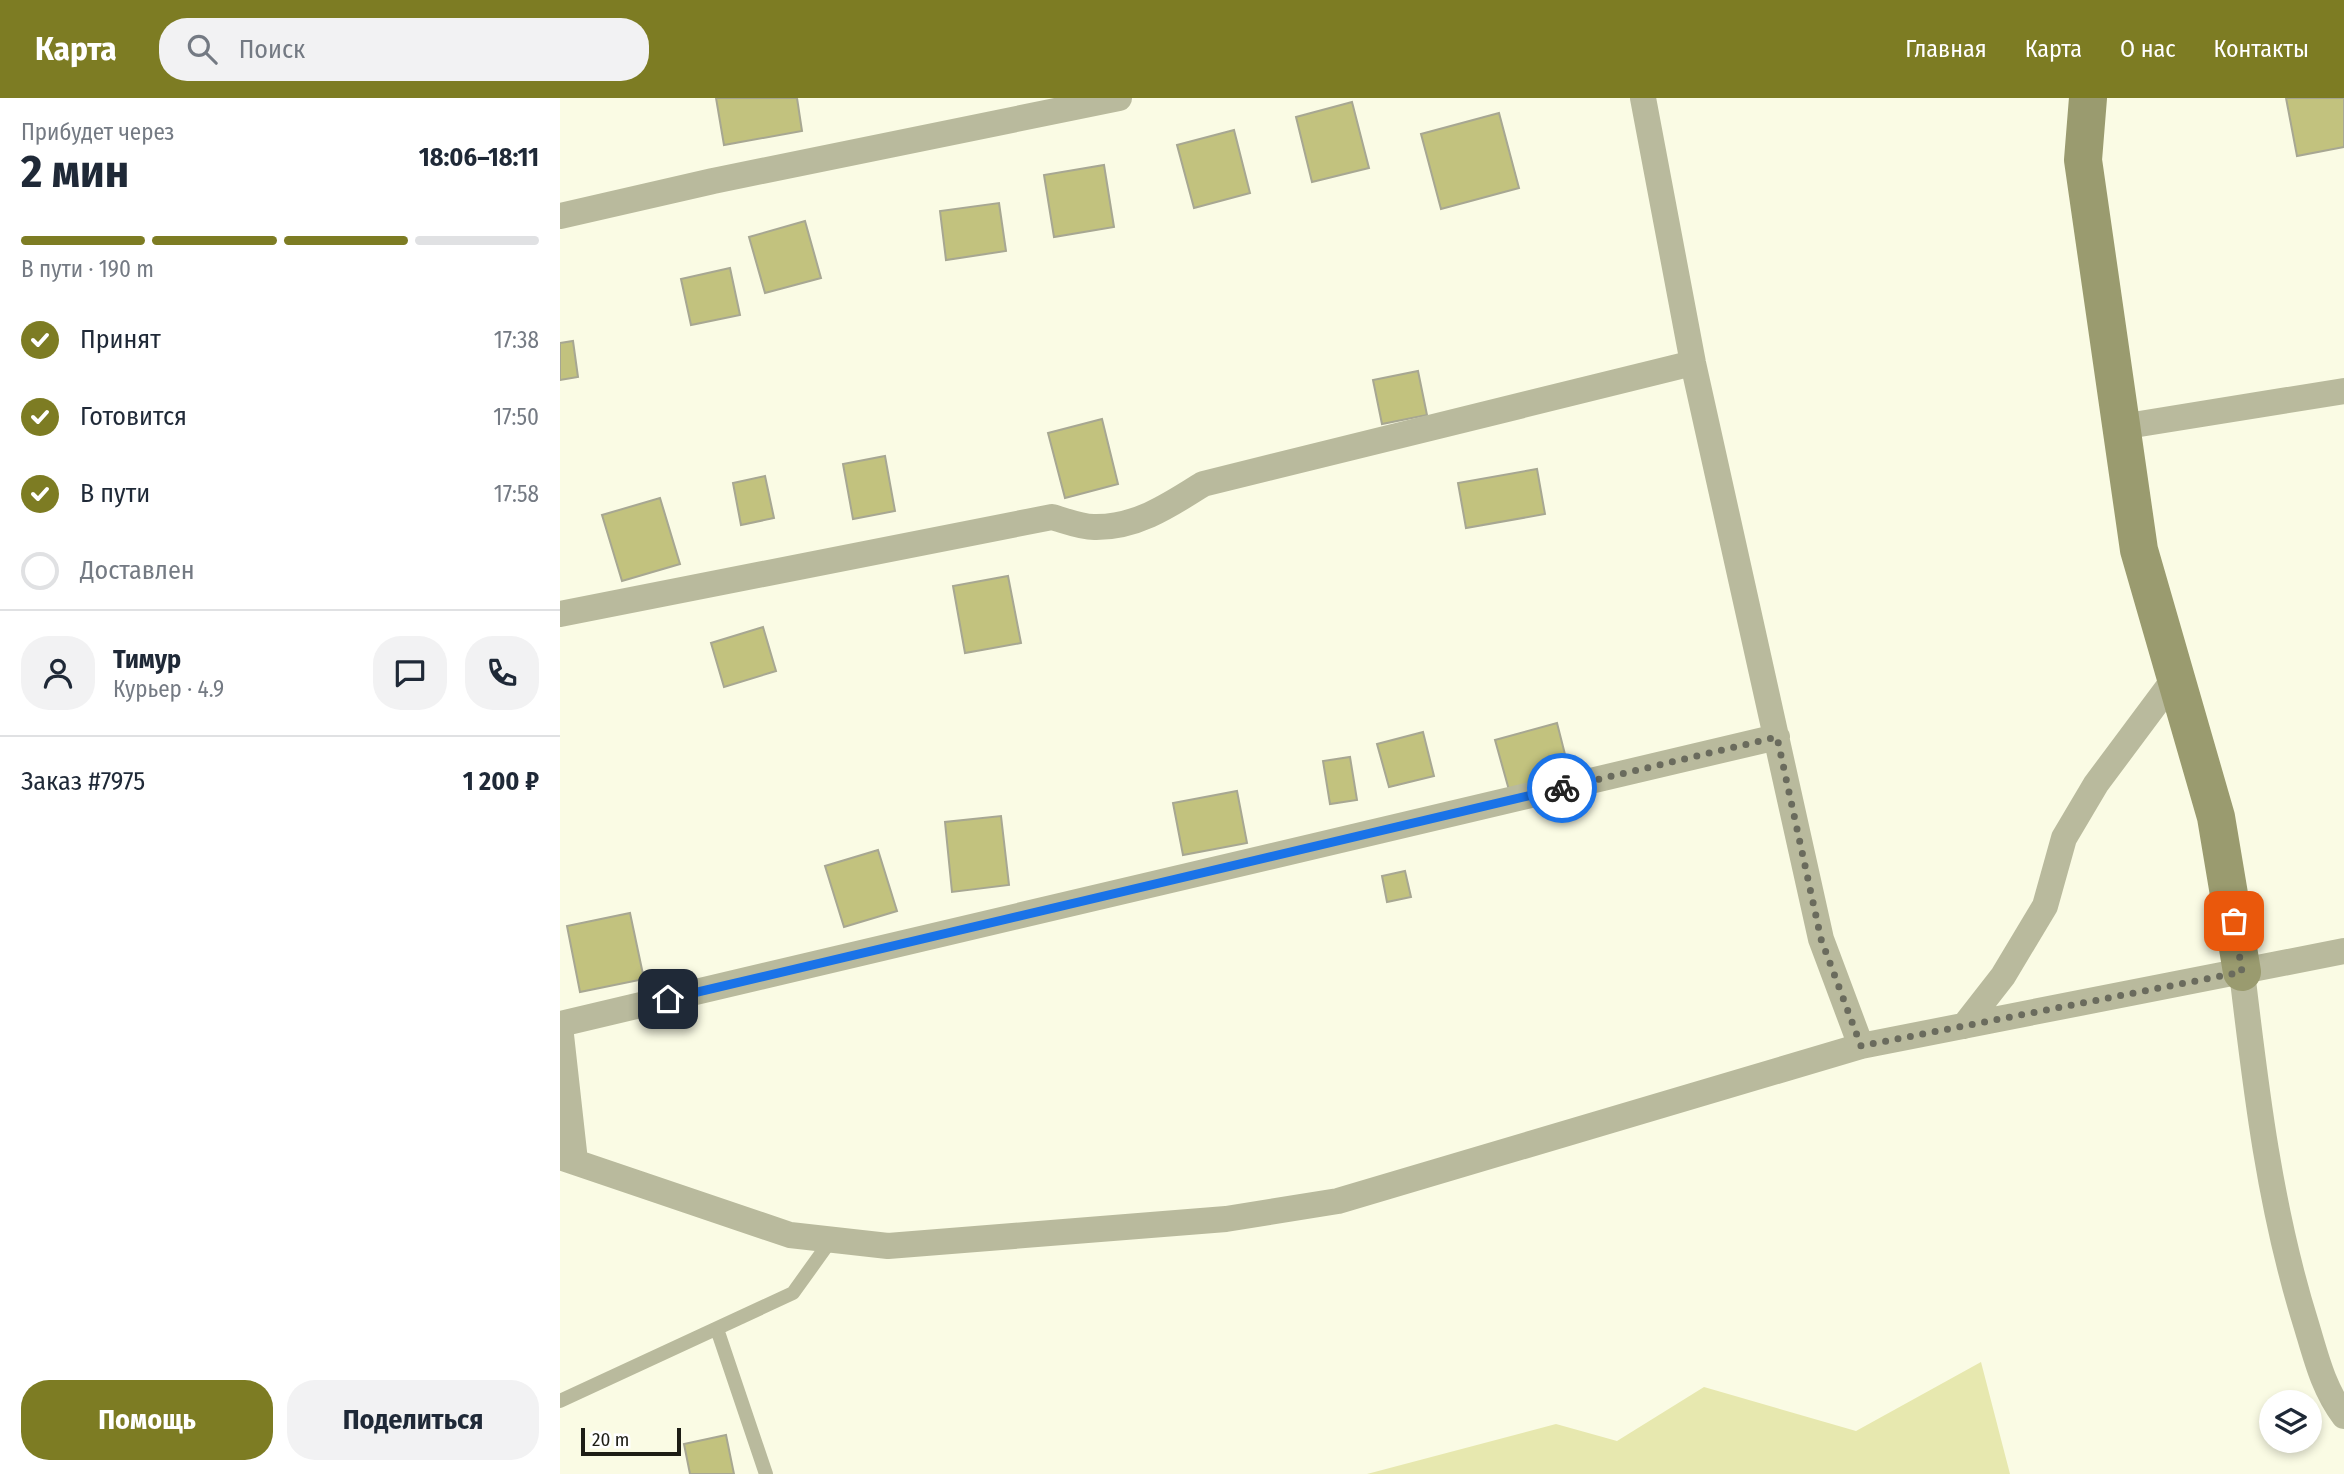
<!DOCTYPE html>
<html lang="ru">
<head>
<meta charset="utf-8">
<style>
  :root { --surface:#fff; --page:#f2f2f3; --text:#1f2937; --muted:#747a83; --line:#e0e1e3; --accent:#7d7c23 }
  body { margin:0; font-family:"Fira Sans Condensed",sans-serif; background:var(--page); color:var(--text); height:100vh; display:flex; flex-direction:column; font-size:26px; white-space:nowrap }
  * { box-sizing:border-box; margin:0 }
  p { font-size:23px; color:var(--muted) }
  .icon { flex:none; width:38px; height:38px; fill:none; stroke:currentColor; stroke-width:2; stroke-linecap:round; stroke-linejoin:round }
  .map { position:relative; flex:1; overflow:hidden }
  .panel { display:flex; flex-direction:column; background:var(--surface); width:560px }
  .panel>* { flex:none }
  .fabs { position:absolute; left:1699px; top:1292px; display:grid; gap:14px }
  .fabs a { display:grid; place-items:center; width:63px; height:63px; border-radius:50%; background:var(--surface); box-shadow:0 4px 10px #0003; font-size:35px }
  .scale { position:absolute; left:21px; bottom:18px; width:100px; box-sizing:border-box; padding-left:7px; border:4px solid #1d1d15; border-top:0; font-size:19px; line-height:24px; white-space:nowrap; color:#1d1d15; -webkit-text-stroke:5px #fff; paint-order:stroke }
  .pin { position:absolute; display:grid; place-items:center; width:60px; height:60px; color:#fff; margin:-30px; border-radius:14px; box-shadow:0 4px 10px #0006 }
  .courier { position:absolute; display:grid; place-items:center; width:70px; height:70px; margin:-35px; border:5px solid #1a73e8; border-radius:50%; background:#fff; color:#222; box-shadow:0 2px 9px #0007 }
  .overview em { font-style:normal; font-weight:700 }
  .overview div { display:flex; flex-direction:column-reverse }
  .overview { display:flex; align-items:center; justify-content:space-between; height:119px; padding:0 21px }
  h1 { font-size:46px; font-weight:700; line-height:52px }
  .bar { display:grid; grid-template-columns:repeat(4,1fr); gap:10px 7px; align-content:center; height:84px; padding:0 21px }
  .bar i { height:9px; border-radius:5px; background:var(--line) }
  .bar .selected { background:var(--accent) }
  .bar p { grid-column:span 4 }
  .line { display:flex; align-items:center; gap:18px; padding:0 21px; border-top:2px solid var(--line) }
  .line div { flex:1 }
  .round { display:grid; place-items:center; flex:none; width:74px; height:74px; border-radius:28px; background:var(--page) }
  ol { padding:0 21px; list-style:none }
  li { display:flex; align-items:center; gap:21px; height:77px }
  li p { margin-inline-start:auto }
  li .icon { padding:7px; border-radius:50%; background:var(--accent); color:#fff; stroke-width:4 }
  li:last-child { color:var(--muted) }
  li i { width:38px; height:38px; border:4px solid var(--line); border-radius:50% }
  .button { display:flex; gap:14px; margin-top:auto; padding:14px 21px }
  .button a { flex:1; height:80px; border-radius:28px; background:var(--accent); color:#fff; font-size:28px; font-weight:700; line-height:80px; text-align:center }
  .button a+a { background:var(--page); color:var(--text) }
  header { display:flex; align-items:center; gap:42px; box-sizing:border-box; height:98px; padding:0 35px; background:var(--accent); color:#fff }
  header strong { font-size:33px }
  nav { display:flex; gap:38px; margin-inline-start:auto; font-size:24px }
  .search { width:490px; height:63px; background:var(--page); display:flex; align-items:center; gap:18px; box-sizing:border-box; padding:0 24px; border-radius:28px; color:var(--muted); font-size:26px }
  main { display:flex; flex:1; min-height:0 }
  .map>svg:first-child { display:block }
  .green { fill:#e7e8af }
  .building { fill:#c2c27e; stroke:#a7a792; stroke-width:2 }
  .lines { fill:none; stroke-linecap:round; stroke-linejoin:round }
  .lane { stroke:#b9ba9d; stroke-width:14 }
  .street { stroke:#b9ba9d; stroke-width:26 }
  .secondary { stroke:#9a9b6f; stroke-width:38 }
  .done { stroke:#6a6b5d; stroke-width:7; stroke-dasharray:0 12.6 }
  .route { stroke:#1a73e8; stroke-width:9 }
</style>
</head>
<body>
<header>
<strong>Карта</strong>
<div class="search"><svg class="icon" aria-label="search" viewBox="0 0 24 24"><circle cx="10" cy="10" r="6"/><path d="M15 15l6 6"/></svg>Поиск</div>
<nav><a>Главная</a><a>Карта</a><a>О нас</a><a>Контакты</a></nav>
</header>
<main>
<section class="panel">
<div class="overview"><div><h1>2 мин</h1><p>Прибудет через</p></div><em>18:06–18:11</em></div>
<div class="bar"><i class="selected"></i><i class="selected"></i><i class="selected"></i><i></i><p>В пути · 190 m</p></div>
<ol>
<li><svg class="icon" aria-label="check" viewBox="0 0 24 24"><path d="M5 12l5 5 9-10"/></svg>Принят<p>17:38</p></li>
<li><svg class="icon" aria-label="check" viewBox="0 0 24 24"><path d="M5 12l5 5 9-10"/></svg>Готовится<p>17:50</p></li>
<li><svg class="icon" aria-label="check" viewBox="0 0 24 24"><path d="M5 12l5 5 9-10"/></svg>В пути<p>17:58</p></li>
<li><i></i>Доставлен</li>
</ol>
<div class="line" style="height:126px"><a class="round"><svg class="icon" aria-label="person" viewBox="0 0 24 24"><circle cx="12" cy="8" r="4"/><path d="M4 21q1-7 8-7t8 7"/></svg></a><div><b>Тимур</b><p>Курьер · 4.9</p></div><a class="round"><svg class="icon" aria-label="chat" viewBox="0 0 24 24"><path d="M4 5h16v11H9l-5 4z"/></svg></a><a class="round"><svg class="icon" aria-label="phone" viewBox="0 0 24 24"><path d="M5 4h4l2 5-3 2q2 4 5 5l2-3 5 2v4C11 20 4 13 5 4z"/></svg></a></div>
<div class="line" style="height:91px"><div>Заказ #7975</div><b>1 200 ₽</b></div>
<div class="button"><a>Помощь</a><a>Поделиться</a></div>
</section>
<div class="map">
<svg width="1784" height="1376" viewBox="0 0 1784 1376">
  <rect width="100%" height="100%" fill="#fafbe4"/>
  <path class="green" d="M1421,1264l29,112h-643l189,-50 61,17 87,-54 152,44z"/>
  <path class="building" d="M156,0h81l5,33 -78,14z
    M1726,0h58v49l-47,9z
    M792,4l17,66 -57,14 -16,-65z
    M939,15l20,75 -78,21 -20,-75z
    M674,32l16,63 -56,15 -17,-63z
    M544,67l10,62 -60,10 -10,-62z
    M439,105l7,48 -60,9 -6,-49z
    M245,123l16,57 -56,15 -16,-56z
    M170,170l10,47 -49,10 -10,-46z
    M13,243l5,36 -18,3v-37z
    M858,273l9,44 -45,9 -9,-44z
    M542,321l16,65 -53,14 -17,-65z
    M325,358l10,55 -42,8 -10,-55z
    M977,371l8,45 -79,14 -8,-45z
    M205,378l9,42 -33,7 -8,-42z
    M100,400l20,66 -58,17 -20,-66z
    M448,478l13,67 -56,10 -12,-67z
    M203,529l13,44 -52,16 -13,-44z
    M997,625l13,51 -61,16 -14,-50z
    M863,634l11,44 -45,11 -12,-43z
    M790,659l7,43 -27,4 -7,-43z
    M677,693l10,52 -64,12 -10,-52z
    M441,718l8,69 -57,7 -7,-70z
    M318,752l19,61 -53,16 -19,-61z
    M845,773l6,26 -24,5 -5,-26z
    M70,815l14,66 -64,13 -13,-66z
    M166,1337l8,39h-44l-6,-30z"/>
  <g class="lines">
    <path class="lane" d="M157,1231l49,145
      M0,1303l233,-108 38,-53"/>
    <path class="street" d="M1083,0l50,265 128,576 40,107
      M0,118l153,-35 406,-83
      M1561,329l223,-36
      M0,516l492,-97c14,4 29,10 42,10 42,1 76,-22 109,-43l490,-121
      M1682,874c14,119 28,237 64,352 10,33 17,64 38,92
      M0,926l1217,-287
      M0,928l15,135
      M1404,928l39,-50 42,-70 19,-68 32,-54 79,-106
      M0,1059l230,78 98,11 338,-27 112,-18 523,-155 483,-95"/>
    <path class="secondary" d="M1528,0l-5,62 56,390 77,267 26,155"/>
  </g>
  <g class="lines">
    <path class="done" d="M1002,690l215,-51 44,202 40,107 381,-74 -8,-51"/>
    <path class="route" d="M108,901l894,-211"/>
  </g>
</svg>
<div class="fabs">
<a><svg class="icon" aria-label="layers" viewBox="0 0 24 24"><path d="M12 4l9 5-9 5-9-5zM3 14l9 5 9-5"/></svg></a>
</div>
<div class="scale">20 m</div>
<div class="pin" style="left:1674px;top:823px;background:#ea580c"><svg class="icon" aria-label="bag" viewBox="0 0 24 24"><path d="M5 8h14l-1 12H6zM9 8a3 3 0 0 1 6 0"/></svg></div>
<div class="pin" style="left:108px;top:901px;background:#1f2937"><svg class="icon" aria-label="home" viewBox="0 0 24 24"><path d="M3 11l9-7 9 7M6 9v11h12V9"/></svg></div>
<div class="courier" style="left:1002px;top:690px"><svg class="icon" aria-label="bike" viewBox="0 0 24 24"><circle cx="6" cy="16" r="4"/><circle cx="18" cy="16" r="4"/><path d="M6 16l4-8h5l3 8M10 8l3 8H6M13 5h3"/></svg></div>
</div>
</main>
</body>
</html>
